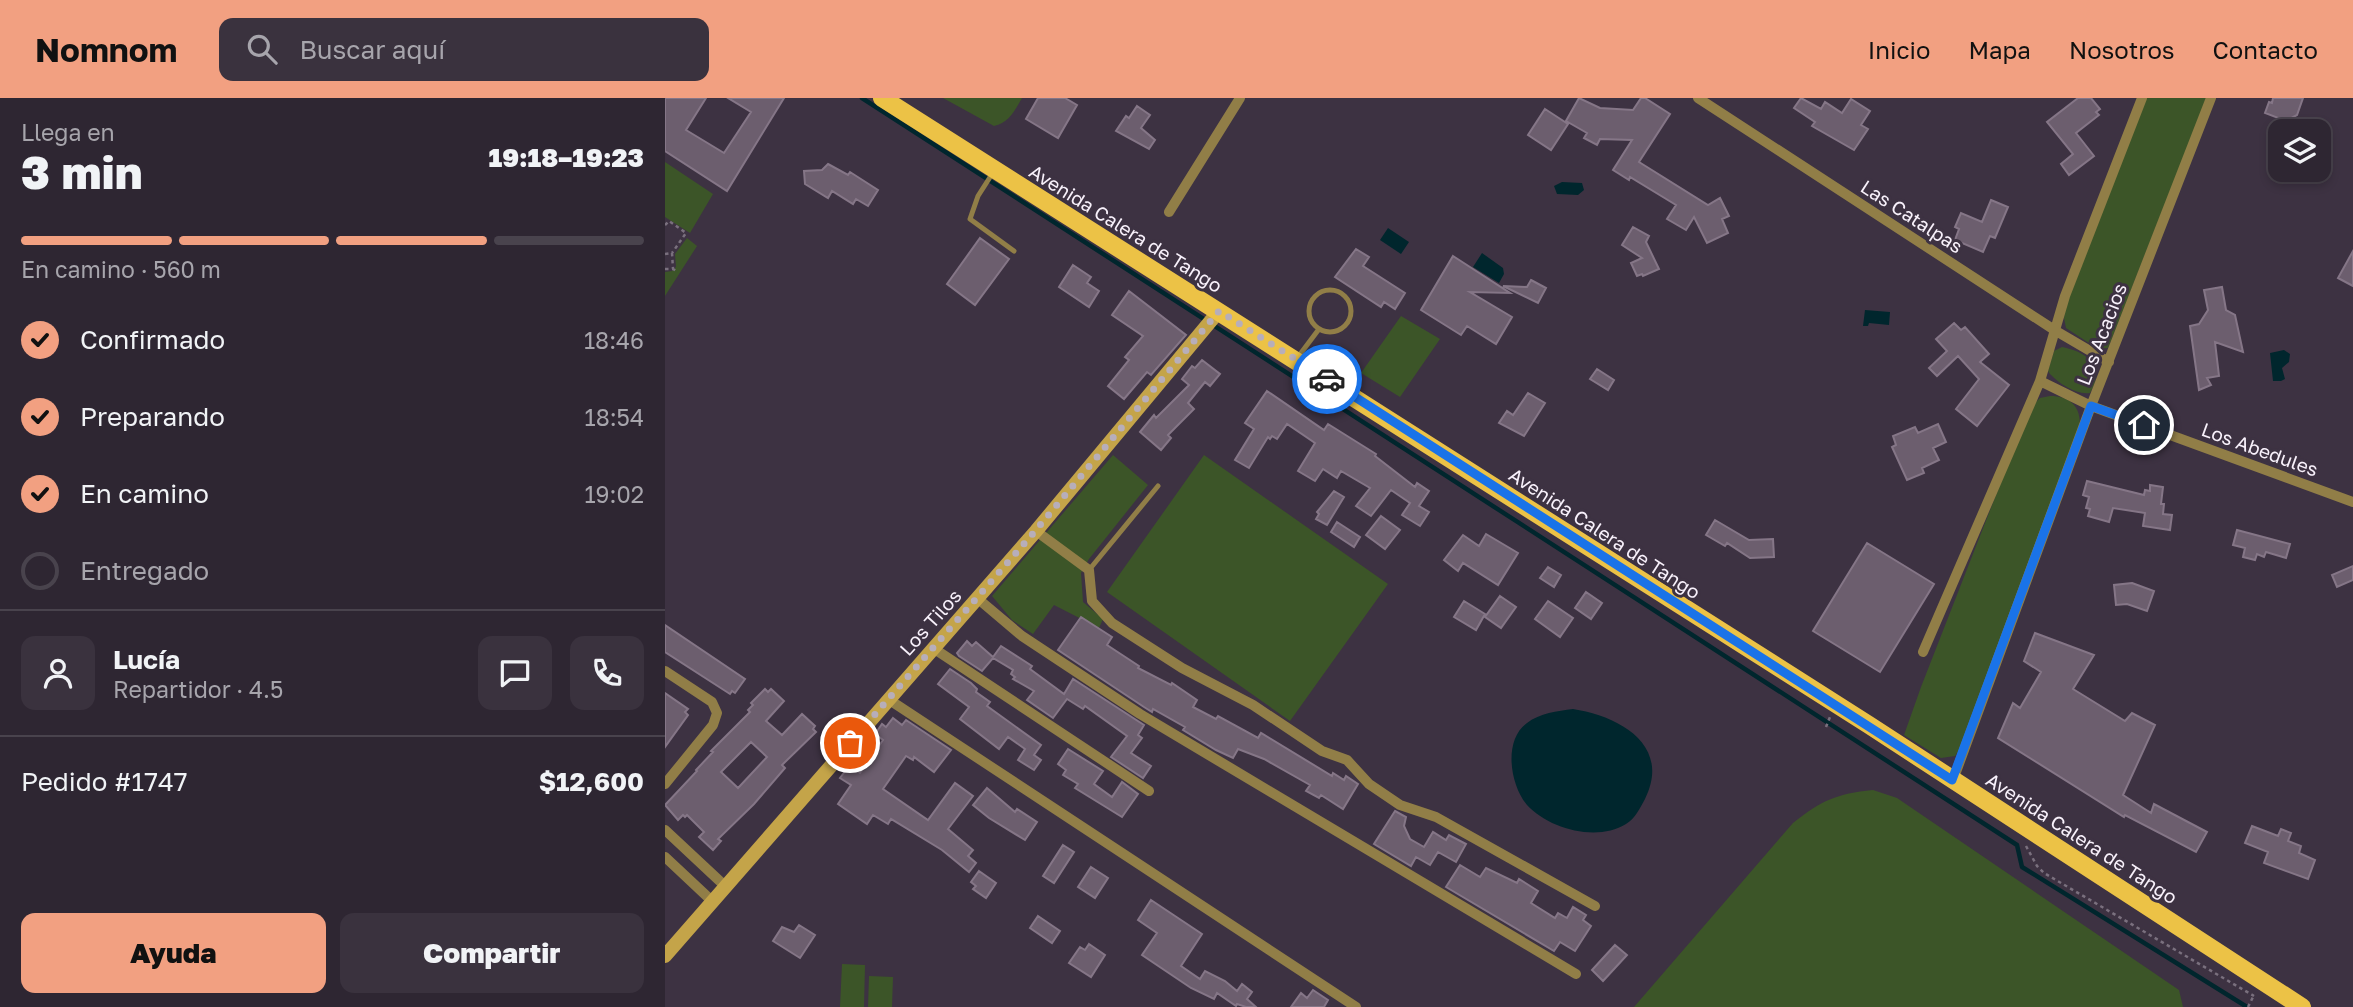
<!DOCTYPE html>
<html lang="es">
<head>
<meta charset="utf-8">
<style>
  :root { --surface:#2e2632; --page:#3a323e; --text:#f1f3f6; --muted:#a7a5ac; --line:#49434d; --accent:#f2a081 }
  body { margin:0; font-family:"Golos Text",sans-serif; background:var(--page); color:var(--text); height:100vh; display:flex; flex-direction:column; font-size:26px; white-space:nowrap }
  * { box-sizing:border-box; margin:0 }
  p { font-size:23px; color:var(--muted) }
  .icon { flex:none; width:38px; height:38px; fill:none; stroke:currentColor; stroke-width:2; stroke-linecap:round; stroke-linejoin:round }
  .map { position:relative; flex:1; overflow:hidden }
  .drawer { display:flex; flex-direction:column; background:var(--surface); width:665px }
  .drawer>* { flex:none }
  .fabs { position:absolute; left:1603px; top:21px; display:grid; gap:14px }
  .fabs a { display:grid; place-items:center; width:63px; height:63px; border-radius:14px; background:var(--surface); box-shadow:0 4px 10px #0003,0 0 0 2px var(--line); font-size:35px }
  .pin { position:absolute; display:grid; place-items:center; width:60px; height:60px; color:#fff; margin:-30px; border:4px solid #fff; border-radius:50%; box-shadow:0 2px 7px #0007 }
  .courier { position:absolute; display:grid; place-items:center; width:70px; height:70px; margin:-35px; border:5px solid #1a73e8; border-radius:50%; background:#fff; color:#222; box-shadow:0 2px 9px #0007 }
  .head em { font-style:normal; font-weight:800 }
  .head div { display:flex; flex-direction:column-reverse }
  .head { display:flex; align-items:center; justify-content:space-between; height:119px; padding:0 21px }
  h1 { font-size:46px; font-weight:800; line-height:52px }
  .bar { display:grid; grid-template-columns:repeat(4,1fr); gap:10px 7px; align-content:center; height:84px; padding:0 21px }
  .bar i { height:9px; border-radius:5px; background:var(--line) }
  .bar .selected { background:var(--accent) }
  .bar p { grid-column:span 4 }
  .line { display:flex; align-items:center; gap:18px; padding:0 21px; border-top:2px solid var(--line) }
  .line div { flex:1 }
  .round { display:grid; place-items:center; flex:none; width:74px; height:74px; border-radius:14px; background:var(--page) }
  ol { padding:0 21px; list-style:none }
  li { display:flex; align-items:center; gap:21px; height:77px }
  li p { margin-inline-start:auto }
  li .icon { padding:7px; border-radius:50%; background:var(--accent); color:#111; stroke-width:4 }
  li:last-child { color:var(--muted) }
  li i { width:38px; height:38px; border:4px solid var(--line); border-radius:50% }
  .action { display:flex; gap:14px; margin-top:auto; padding:14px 21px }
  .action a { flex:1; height:80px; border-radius:14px; background:var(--accent); color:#111; font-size:28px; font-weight:800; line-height:80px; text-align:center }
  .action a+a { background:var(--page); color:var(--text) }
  header { display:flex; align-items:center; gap:42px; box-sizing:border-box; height:98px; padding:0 35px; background:var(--accent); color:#111 }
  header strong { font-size:33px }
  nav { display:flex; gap:38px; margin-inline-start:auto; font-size:24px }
  .search { width:490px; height:63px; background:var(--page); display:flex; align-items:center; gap:18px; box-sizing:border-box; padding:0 24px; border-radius:14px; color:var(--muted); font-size:26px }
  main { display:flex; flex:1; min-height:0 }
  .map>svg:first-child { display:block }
  .green { fill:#3c5528 }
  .water { fill:#00262d }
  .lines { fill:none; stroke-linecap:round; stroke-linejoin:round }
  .stream { stroke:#00262d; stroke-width:4.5 }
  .building { fill:#6c5e6e; stroke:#857687; stroke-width:2; fill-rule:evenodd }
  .path { stroke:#7a707e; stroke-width:2.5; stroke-dasharray:3.5 3.5; stroke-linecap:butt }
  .lane { stroke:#917e47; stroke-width:5 }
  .street { stroke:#917e47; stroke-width:10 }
  .secondary { stroke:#c4a449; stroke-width:14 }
  .primary { stroke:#ecc246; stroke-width:18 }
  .done { stroke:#b7aeba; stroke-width:7; stroke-dasharray:0 12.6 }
  .route { stroke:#1a73e8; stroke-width:9 }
  .labels { text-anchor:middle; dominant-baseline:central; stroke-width:6; stroke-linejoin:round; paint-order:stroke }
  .street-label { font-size:19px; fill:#f8f1fb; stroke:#3d3242 }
</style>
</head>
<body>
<header>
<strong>Nomnom</strong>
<div class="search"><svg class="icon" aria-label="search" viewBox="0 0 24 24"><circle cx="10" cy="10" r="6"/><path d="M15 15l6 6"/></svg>Buscar aquí</div>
<nav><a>Inicio</a><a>Mapa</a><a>Nosotros</a><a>Contacto</a></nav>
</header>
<main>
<section class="drawer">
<div class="head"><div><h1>3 min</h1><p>Llega en</p></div><em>19:18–19:23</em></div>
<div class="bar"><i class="selected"></i><i class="selected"></i><i class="selected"></i><i></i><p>En camino · 560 m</p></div>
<ol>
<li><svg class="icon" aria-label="check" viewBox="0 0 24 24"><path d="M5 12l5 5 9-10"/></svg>Confirmado<p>18:46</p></li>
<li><svg class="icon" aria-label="check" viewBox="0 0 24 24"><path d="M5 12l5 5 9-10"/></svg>Preparando<p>18:54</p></li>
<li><svg class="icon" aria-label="check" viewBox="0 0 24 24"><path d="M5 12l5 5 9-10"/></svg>En camino<p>19:02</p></li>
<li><i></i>Entregado</li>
</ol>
<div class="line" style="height:126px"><a class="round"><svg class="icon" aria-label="person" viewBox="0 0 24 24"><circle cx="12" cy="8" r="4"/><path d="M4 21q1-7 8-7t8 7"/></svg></a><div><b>Lucía</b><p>Repartidor · 4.5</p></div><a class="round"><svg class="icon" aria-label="chat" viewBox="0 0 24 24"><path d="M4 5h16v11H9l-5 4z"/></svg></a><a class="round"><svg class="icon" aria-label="phone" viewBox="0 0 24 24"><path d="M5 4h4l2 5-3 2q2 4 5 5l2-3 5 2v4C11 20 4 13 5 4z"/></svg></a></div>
<div class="line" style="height:91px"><div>Pedido #1747</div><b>$12,600</b></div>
<div class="action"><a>Ayuda</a><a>Compartir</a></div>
</section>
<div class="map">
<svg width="1688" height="909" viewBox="0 0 1688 909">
  <rect width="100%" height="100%" fill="#3d3242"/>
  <path class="green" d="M278,0h79c-7,12 -13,25 -28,28z
    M1480,0h62l-99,250 -10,1 -32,-21 -2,-10 1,-11z
    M0,64l48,32 -23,39 -25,-16z
    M22,140l10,8 -32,50v-24l7,-1 4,-4 -1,-13z
    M736,218l39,23 -40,58 -39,-24z
    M1397,249c26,5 43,20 28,46 -14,2 -30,-9 -40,-19l-2,-3 6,-20z
    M1385,298c22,0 33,13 29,35l-120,319 -4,6 -14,2 -37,-23 17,-48 109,-279 10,-10z
    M448,357l35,30 -59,74 -8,14 2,29 20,17 -4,9 -45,-23 -21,29 -21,-14 -20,-24z
    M539,357l184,129 -98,137 -183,-129z
    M1208,692l24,8 282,192 4,17h-549l159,-184c29,-23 43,-29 80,-33z
    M177,866l23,1 -1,42h-24z
    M204,878l24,1 -1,30h-24z"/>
  <path class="water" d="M897,84l20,1 2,7 -6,5 -21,-1 -3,-8z
    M723,130l21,14 -8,12 -21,-14z
    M817,155l21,15 1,6 -5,9 -26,-16z
    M1200,212l25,2 -1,13 -20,-2 -1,3h-5z
    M1619,252l6,4 -1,8 -7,6 3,11 -4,2h-8l-3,-28z
    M908,611c45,7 99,35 72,90 -5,9 -10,20 -19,25 -29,18 -77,5 -99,-19 -17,-20 -24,-65 0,-82 13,-10 30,-12 46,-14z"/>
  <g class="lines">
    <path class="stream" d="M197,0l1155,747 5,22 225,140"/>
  </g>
  <path class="building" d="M0,0h41l-20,32 38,23 27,-41 -23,-14h56l-57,93 -62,-40z
    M373,0h27l12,7 -19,33 -32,-19z
    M914,0l21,10 33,2 8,-12h4l25,16 -31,48 69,43 12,-7 9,18 -7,3 6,14 -21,10 -13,-26 -8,13 -19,-11 9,-14 -46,-28 -1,3 -16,-10 19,-30 -32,-1 -3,6 -13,-7 3,-5 -21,-12z
    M1136,0l20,11 4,-7 17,11 9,-14 19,12 -9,14 7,4 -14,21 -42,-24 3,-4 -21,-14z
    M1413,0h13l9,11 -4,3 3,3 -23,18 18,23 -25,19 -8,-11 12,-10 -26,-32z
    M1608,0h30l-6,17 -11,6 -21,-8 4,-11 3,1z
    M472,8l13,9 -9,13 14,12 -6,9 -33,-18 10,-15 3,2z
    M880,11l23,15 -17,26 -23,-15z
    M163,66l20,11 2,-3 28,18 -10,16 -12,-7 -3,5 -21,-13 -4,7 -23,-14 -1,-13 18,-1z
    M1326,102l17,7 -13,31 -5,-2 -7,16 -28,-12 4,-11 -4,-2 6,-14 21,9z
    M968,129l16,9 -3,6 13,27 -16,7 -1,-2 -5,2 -6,-13 11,-5 -20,-13z
    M315,140l29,21 -34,46 -28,-21z
    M691,151l13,8 -6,9 42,27 -10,16 -11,-7 -3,5 -46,-30z
    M1688,153v35l-15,-8z
    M788,158l57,37 -40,-1 42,25 -16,27 -29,-18 -6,9 -40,-25z
    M408,167l18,12 -4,6 12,8 -10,16 -30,-20z
    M866,182l15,8 -8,15 -35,-17 24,1z
    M1557,189l4,23 9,5 8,37 -28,-10 4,34 -12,2 4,7 -12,5 -9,-64 9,-2 9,-14 -4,-20z
    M464,193l57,44 -35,40 -4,-3 -23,27 -16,-13 21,-26 -4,-3 18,-21 -31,-21z
    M1289,225l7,7 4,-3 24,27 -9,8 29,23 -32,41 -21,-17 23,-30 -21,-23 -21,20 -8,-8 18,-17 -11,-12z
    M537,262l18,14 -10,12 -5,-4 -17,21 6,6 -26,26 3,3 -10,12 -21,-18 14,-17 2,3 33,-33 -7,-6 10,-13 3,2z
    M932,271l17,11 -6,10 -18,-11z
    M602,293l57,39 4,-6 48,30 -1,2 40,31 2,-4 12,8 -10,15 10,6 -9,14 -18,-11 8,-12 -19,-13 -20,26 -15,-10 14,-18 -29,-17 -4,7 -14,-9 -8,12 -17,-10 17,-28 -28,-19 -10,15 -5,-3 -2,3 -2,-2 -19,31 -14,-8 19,-31 -9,-6z
    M863,295l17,10 -21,33 -25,-13 8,-12 6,4z
    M1273,326l8,18 -13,6 6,12 -17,8 2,5 -17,7 -15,-33 4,-2 -3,-9 22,-9 3,6z
    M1422,383l57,14 1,-5 5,1v-6l13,2 -2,17h3l-1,10 9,1 -2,15 -27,-4 2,-13 -32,-5 -4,14 -21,-6 2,-7 -4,-1 3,-11 -6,-2z
    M669,393l10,6 -17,28 -11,-6 3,-5 -2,-2z
    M716,418l19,14 -15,19 -19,-14z
    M1050,422l34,20 24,-1 1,18 -24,1 -23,-15 -2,3 -19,-11z
    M672,424l23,15 -6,10 -23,-15z
    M1572,432l53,14 -4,14 -20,-6 -2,5 -7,-3 -2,6 -12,-3 2,-9 -12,-3z
    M821,436l32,19 -20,32 -35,-22 -5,8 -14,-11 19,-25 16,11z
    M1202,445l67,41 -54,88 -67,-41z
    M1688,468v14l-16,7 -5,-12z
    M883,469l13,8 -7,12 -14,-9z
    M1467,485l22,8 -7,20 -20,-7 -11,1 -2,-20z
    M921,494l16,11 -11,16 -16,-11z
    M835,498l16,11 -15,21 -16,-11z
    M799,503l21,13 -9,16 -22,-13z
    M883,503l25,17 -13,19 -25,-18z
    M416,519l31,20 -5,8 32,21 -1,2 33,17 1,-2 25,17 -4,7 23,12 2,-3 40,22 3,-5 71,43 1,-3 11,7 2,-4 12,8 -15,25 -22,-14 -2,3 -13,-7 4,-6 -46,-26 -26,-10 -5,9 -17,-8 -33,-20 2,-3 -32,-18 -1,3 -8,-5 -86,-57z
    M0,527l80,54 -10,14 -3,-2 -2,3 -65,-42z
    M1370,535l59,22 -21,34 52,32 7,-8 23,12 -32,70 28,18 3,-9 53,28 -11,20 -71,-37 -1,2 -126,-79 15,-35 7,5 21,-36 -17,-11z
    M302,543l5,5 4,-4 17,15 8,-11 31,20 -2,3 34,25 9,-15 71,46 -6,10 4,3 -11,15 20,13 -8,12 -32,-21 16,-21 -42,-30 -2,3 -16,-10 -14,19 -26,-18 7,-9 -21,-12 2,-2 -4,-3 2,-4 -20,-12 -11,13 -23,-15 -2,-3z
    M285,571l21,14 6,6 -1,3 14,10 -3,4 54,39 -7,10 7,5 -7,10 -16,-10 7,-11 -17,-12 -9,12 -39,-30 9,-12 -31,-23z
    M100,591l3,3 3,-3 13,12 -18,20 16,14 20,-21 13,12 -2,3 3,3 -34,33 3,3 -31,36 -36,35 3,2 -8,9 -14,-13 5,-5 -17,-17 -2,2 -2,-2 -5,5 -13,-15 32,-34 -1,-1 17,-18 -2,-1 39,-39 -2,-2 5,-5 -2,-2zM86,644l16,15 -29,31 -17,-16z
    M0,595l23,16 -3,3 3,3 -23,32z
    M228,620l9,7 4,-5 45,30 -17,22 -20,-15 -1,3 -7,-4 -23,33 45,31 27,-37 18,13 -25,33 25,21 -5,6 8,7 -7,9 -27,-22 -51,-31 -3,5 -15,-9 -6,9 -29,-20 13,-19 -11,-7 9,-12 11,7 23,-33 -8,-6 7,-10 4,3z
    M403,651l35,22 -9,13 18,13 10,-15 16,12 -16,23 -47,-29 3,-4 -15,-9 3,-5 -8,-6z
    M322,690l28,24 2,-3 20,13 -12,18 -36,-22 -16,-13z
    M730,713l11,6 -2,9 6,13 14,8 9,-15 13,8 3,-5 17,9 -10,18 -18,-10 -8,13 -14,-8 -5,9 -37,-22z
    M1587,728l26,10 3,-7 10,4 -3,8 13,5 -2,7 16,7 -7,19 -44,-16 4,-11 -23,-9z
    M398,747l11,7 -20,31 -11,-7z
    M795,767l20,12 6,-9 31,15 2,-4 19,12 -7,12 24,15 3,-5 9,5 6,-11 13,8 -3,5 8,6 -16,25 -15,-9 -6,9 -108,-64z
    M426,769l17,11 -13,20 -17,-11z
    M314,773l17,12 -10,15 -13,-9 3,-3 -5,-4z
    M486,802l51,34 -21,32 19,13 5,-8 20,10 12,10 5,-7 10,8 -5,7 9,8h-10l-9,-3 -1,2 -19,-13 -3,6 -23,-11 -49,-33 15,-22 -19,-13z
    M373,818l22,15 -8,12 -22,-15z
    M134,827l16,10 -15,23 -27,-17 9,-14 12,5z
    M424,846l16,11 -14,22 -22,-14 11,-16 5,3z
    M950,847l12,10 -24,26 -11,-11z
    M648,892l15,10 -4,7h-33l10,-14 6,5z"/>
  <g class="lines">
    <path class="path" d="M0,127l4,-4 17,12 -14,20
      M0,156l7,-1 1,16
      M0,171h8l5,3
      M1161,629l4,-10
      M1361,748l11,20 7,7 210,123
      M1583,909l6,-12"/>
    <path class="lane" d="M329,73l-16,25 -8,23 44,32
      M644 213a21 21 0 1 1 42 0a21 21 0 1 1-42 0Z
      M633,259l21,-28
      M424,472l69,-84"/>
    <path class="street" d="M1033,0l358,233 53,31
      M504,114l71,-114
      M1375,283l51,25 262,96
      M371,433l53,39 3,31 20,22 70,45 71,37 69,46 25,9 22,24 31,21 36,12 159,89
      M312,500l45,38 118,78 436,260
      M268,550l216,143
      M1258,554l117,-271 25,-85 77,-198
      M0,573l47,31 5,11 -4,12 -48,59
      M223,601l468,308
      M1288,682l138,-374 120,-308
      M0,732l60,56
      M0,759l47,44"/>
    <path class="secondary" d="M0,858l371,-425 183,-220"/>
    <path class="primary" d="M217,0l987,627 433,282"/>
  </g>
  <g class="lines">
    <path class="done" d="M185,645l186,-213 183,-219 108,68"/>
    <path class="route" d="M662,281l625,401 139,-374 53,19"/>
  </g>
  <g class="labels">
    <g class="street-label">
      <text transform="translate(1247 118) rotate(33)">Las Catalpas</text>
      <text transform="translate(461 130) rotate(32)">Avenida Calera de Tango</text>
      <text transform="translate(1436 236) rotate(-69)">Los Acacios</text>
      <text transform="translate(1595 351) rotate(20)">Los Abedules</text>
      <text transform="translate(940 435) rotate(33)">Avenida Calera de Tango</text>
      <text transform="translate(265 524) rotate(-48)">Los Tilos</text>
      <text transform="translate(1417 740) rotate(33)">Avenida Calera de Tango</text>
    </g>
  </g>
</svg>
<div class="fabs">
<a><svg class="icon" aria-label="layers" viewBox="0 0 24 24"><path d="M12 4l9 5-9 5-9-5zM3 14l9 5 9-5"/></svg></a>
</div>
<div class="pin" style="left:185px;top:645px;background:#ea580c"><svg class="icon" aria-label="bag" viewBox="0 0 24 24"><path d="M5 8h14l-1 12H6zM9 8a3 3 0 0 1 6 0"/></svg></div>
<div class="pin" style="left:1479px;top:327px;background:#1f2937"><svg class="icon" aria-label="home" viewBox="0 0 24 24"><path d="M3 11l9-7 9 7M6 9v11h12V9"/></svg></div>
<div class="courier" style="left:662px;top:281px"><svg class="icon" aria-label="car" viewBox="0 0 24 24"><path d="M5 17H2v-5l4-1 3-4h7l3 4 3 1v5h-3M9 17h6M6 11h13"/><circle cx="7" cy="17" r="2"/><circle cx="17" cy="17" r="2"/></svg></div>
</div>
</main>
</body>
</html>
